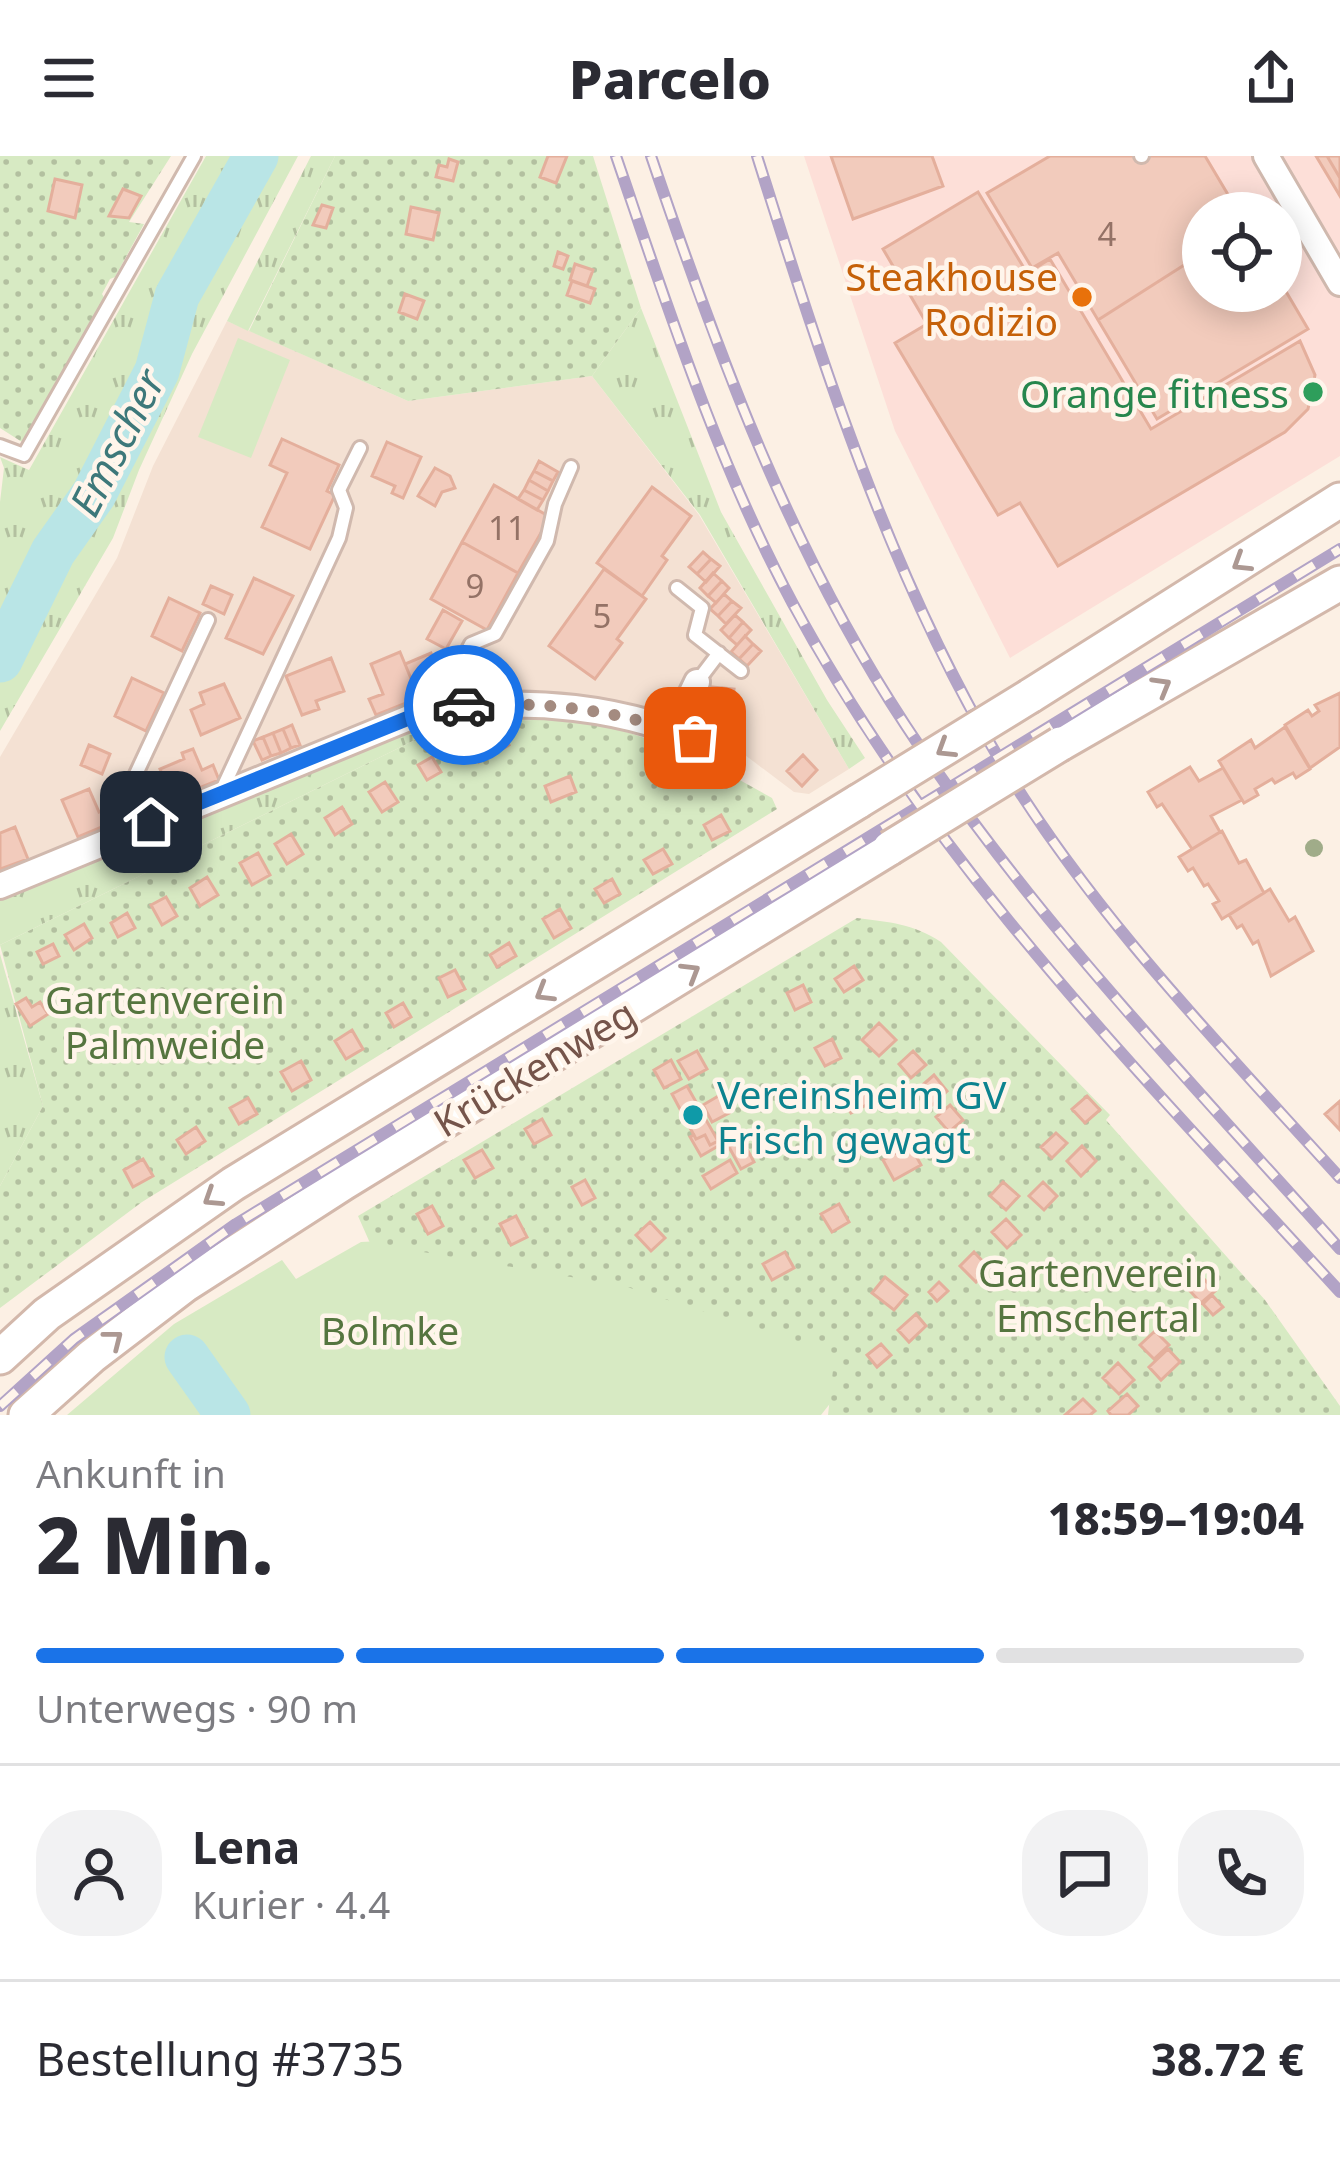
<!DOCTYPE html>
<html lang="de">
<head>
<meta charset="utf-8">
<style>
  :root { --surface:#fff; --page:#f2f2f3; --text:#2b2b33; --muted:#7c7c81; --line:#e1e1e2; --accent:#1a73e8 }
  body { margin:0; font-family:"Noto Sans",sans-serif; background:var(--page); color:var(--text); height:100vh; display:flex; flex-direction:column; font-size:45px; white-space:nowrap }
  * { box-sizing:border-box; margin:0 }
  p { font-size:39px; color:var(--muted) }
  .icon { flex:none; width:66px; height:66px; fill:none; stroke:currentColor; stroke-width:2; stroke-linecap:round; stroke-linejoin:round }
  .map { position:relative; height:1259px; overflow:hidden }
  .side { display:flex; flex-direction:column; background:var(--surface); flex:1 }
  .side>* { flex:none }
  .tools { position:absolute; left:1182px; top:36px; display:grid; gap:24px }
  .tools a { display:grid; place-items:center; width:120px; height:120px; border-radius:50%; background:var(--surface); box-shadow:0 6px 30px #0003; font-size:60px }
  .pin { position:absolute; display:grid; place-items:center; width:102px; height:102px; color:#fff; margin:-51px; border-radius:24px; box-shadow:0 6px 18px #0006 }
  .courier { position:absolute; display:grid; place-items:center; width:120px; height:120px; margin:-60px; border:9px solid #1a73e8; border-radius:50%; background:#fff; color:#222; box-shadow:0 3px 15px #0007 }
  .head em { font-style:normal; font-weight:800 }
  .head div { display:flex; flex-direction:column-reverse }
  .head { display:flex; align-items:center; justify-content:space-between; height:204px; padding:0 36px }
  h1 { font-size:78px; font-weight:800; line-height:90px }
  .bar { display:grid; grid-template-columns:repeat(4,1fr); gap:18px 12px; align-content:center; height:144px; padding:0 36px }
  .bar i { height:15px; border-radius:9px; background:var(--line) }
  .bar .selected { background:var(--accent) }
  .bar p { grid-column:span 4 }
  .line { display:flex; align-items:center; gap:30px; padding:0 36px; border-top:3px solid var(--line) }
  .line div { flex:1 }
  .round { display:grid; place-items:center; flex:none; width:126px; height:126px; border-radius:48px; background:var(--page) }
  header { display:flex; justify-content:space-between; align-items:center; height:156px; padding:0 36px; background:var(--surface); font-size:54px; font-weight:800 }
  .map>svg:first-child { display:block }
  .residential { fill:#f4e1d3 }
  .commercial { fill:#fddfd8; fill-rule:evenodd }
  .grass { fill:url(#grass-tufts) }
  .park { fill:#d7eac3 }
  .garden { fill:url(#garden-dots) }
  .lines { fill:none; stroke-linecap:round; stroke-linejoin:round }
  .stream { stroke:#9fd6d8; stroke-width:8 }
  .river { stroke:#b9e5e6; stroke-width:45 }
  .building { fill:#f2cbbc; stroke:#e4af9c; stroke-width:3 }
  .lane-casing { stroke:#d0b9ae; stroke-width:18 }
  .street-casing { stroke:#d0b9ae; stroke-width:30 }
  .secondary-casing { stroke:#d3b8ab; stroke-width:39 }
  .lane { stroke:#fff; stroke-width:12 }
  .street { stroke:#fff; stroke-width:24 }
  .secondary { stroke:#fff; stroke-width:33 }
  .rail-casing { stroke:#b2a3c6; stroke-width:12 }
  .rail { stroke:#fff5eb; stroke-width:8; stroke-dasharray:22; stroke-linecap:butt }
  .secondary-bridge-casing { stroke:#d3b8ab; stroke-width:39; stroke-linecap:butt }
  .secondary-bridge { stroke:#fff; stroke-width:33 }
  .tree { fill:#a0ac89 }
  .oneway { stroke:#ac9892 }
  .done { stroke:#a48b80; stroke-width:12; stroke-dasharray:0 21.6 }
  .route { stroke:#1a73e8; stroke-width:15 }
  .food-dot { fill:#e8710a; stroke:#fff5eb; stroke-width:4.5 }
  .leisure-dot { fill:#2e9e5b; stroke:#fff5eb; stroke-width:4.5 }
  .culture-dot { fill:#0f9aa8; stroke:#fff5eb; stroke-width:4.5 }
  .labels { text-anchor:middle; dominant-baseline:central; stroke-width:9; stroke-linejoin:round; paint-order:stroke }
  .number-label { font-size:33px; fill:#947266 }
  .food-label { font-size:39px; fill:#c56008; stroke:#fff5eb; text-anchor:end }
  .leisure-label { font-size:39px; fill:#27864d; stroke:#fff5eb; text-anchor:end }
  .park-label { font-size:39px; fill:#55753f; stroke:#fff5eb }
  .street-label { font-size:39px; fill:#75544a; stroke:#fff5eb }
  .culture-label { font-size:39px; fill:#0d838f; stroke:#fff5eb; text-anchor:start }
  .water-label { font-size:42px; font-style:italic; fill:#3d787a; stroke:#fff5eb }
</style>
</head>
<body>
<header><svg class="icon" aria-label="menu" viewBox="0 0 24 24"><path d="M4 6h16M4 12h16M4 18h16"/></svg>Parcelo<svg class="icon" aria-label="share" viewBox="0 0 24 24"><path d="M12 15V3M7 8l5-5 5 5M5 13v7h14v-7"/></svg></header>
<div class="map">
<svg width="1340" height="1259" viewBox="0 0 1340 1259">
  <defs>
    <pattern id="grass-tufts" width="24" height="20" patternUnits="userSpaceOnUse" patternTransform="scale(3)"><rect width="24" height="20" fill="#d7eac3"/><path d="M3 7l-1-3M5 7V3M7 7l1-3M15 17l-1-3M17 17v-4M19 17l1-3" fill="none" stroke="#b3c0a0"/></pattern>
    <pattern id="garden-dots" width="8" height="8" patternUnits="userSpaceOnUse" patternTransform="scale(3)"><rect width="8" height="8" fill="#d7eac3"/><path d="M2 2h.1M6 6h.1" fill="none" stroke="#b3c0a0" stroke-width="1.8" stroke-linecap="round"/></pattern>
  </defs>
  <rect width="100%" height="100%" fill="#fcf0e4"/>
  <path class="residential" d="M227,165l181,80 184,-25 107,139 150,254 -40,25 -15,-2 -61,-46 -71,-35 -93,-16 -92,-6 -113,33 -364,150v-115l117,-199 36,-92z"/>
  <path class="commercial" d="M804,0h536v300l-330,202 -115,-227zM1203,57h78v78h-78z"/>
  <path class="grass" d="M206,0h92l-106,198 -53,116 -26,68 -113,193v-229l4,-34 -4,-11 29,13z
    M311,0h24l-87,175 -21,-10z
    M641,152l80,204 106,188 38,58 -16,11 -149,-254 -108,-139z
    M493,558l61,4 -65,6 -70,14 -419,207v-46l410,-170z
    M0,798l43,152 -43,80z"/>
  <path class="park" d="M238,182l52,22 -39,98 -53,-21z
    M402,1084l451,9 -21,152 -11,14h-754l107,-91 108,-64 14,19 65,-37z"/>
  <path class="garden" d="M0,0h171l-42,66 15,2 -29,53 -5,2 -8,15 3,5 -83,143 -22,-14z
    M335,0h258l48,152 -49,68 -184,25 -159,-70z
    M554,562l57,9 80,26 81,45 5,11 -635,393 -142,106v-122l43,-80 -43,-161 419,-207 70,-14z
    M857,762c32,4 57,6 84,24l169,173 -4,5 159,180 75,106v9h-512l5,-45 -15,-22 -194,-62 -254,-43 -12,-27z"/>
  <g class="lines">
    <path class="stream" d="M0,468l33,-26"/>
    <path class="river" d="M0,504l53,-108 41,-58 63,-123 20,-75 79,-140
      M187,1201l41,58"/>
  </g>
  <path class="building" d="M548,0h19l-11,27 -16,-6z
    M831,0h101l11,30 -90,33z
    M1050,0h155l34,57h-36v40l-105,67 -40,-67 -26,15 -45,-75z
    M1316,0h11l13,22v18z
    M1327,0h13v22z
    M449,3l9,3 -5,19 -17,-4 3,-12 8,2z
    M55,23l27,6 -7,33 -27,-7z
    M123,33l18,7 -12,22 -20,-2z
    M978,36l49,81 23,-14 101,170 149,-88 15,34 -7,34 -23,23 -227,134 -38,-63 -22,12 -103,-172 32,-19 -44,-75z
    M322,49l11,3 -7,20 -13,-3z
    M411,51l28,6 -6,27 -27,-6z
    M558,96l10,4 -5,13 -9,-3z
    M1203,97v38h78v-8l27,46 -151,90 -59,-99z
    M575,108l18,6 -6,16 -17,-6z
    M572,125l23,8 -5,14 -23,-8z
    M405,138l19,7 -7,18 -18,-7z
    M282,283l57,26 -12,26 8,4 -25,54 -48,-22 25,-54 -17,-8z
    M387,286l34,15 -18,41 -11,-5 3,-7 -23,-10z
    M539,305l19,11 -5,9 -19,-10z
    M435,312l15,8 5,12 -13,4 -7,14 -17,-10z
    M534,315l19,10 -5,10 -19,-11z
    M529,324l19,11 -5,9 -19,-10z
    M494,329l56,32 -32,56 -56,-31z
    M652,331l39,29 -29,40 5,4 -25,36 -45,-33z
    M524,334l19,10 -6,10 -19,-11z
    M462,386l56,31 -31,57 -56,-31z
    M703,396l8,7 -14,15 -8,-7z
    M711,403l9,7 -14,16 -9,-8z
    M604,413l42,30 -29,40 5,4 -27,36 -46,-33z
    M713,417l9,8 -14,15 -8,-8z
    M254,422l39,18 -30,58 -37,-16z
    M722,425l7,7 -13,15 -8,-7z
    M211,430l21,9 -8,19 -21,-10z
    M724,438l8,7 -14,15 -8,-7z
    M169,442l31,15 -18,38 -30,-15z
    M732,445l9,7 -15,16 -8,-8z
    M443,454l19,11 -16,28 -19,-10z
    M735,459l8,7 -14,16 -8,-8z
    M743,466l8,8 -14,15 -8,-7z
    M745,480l8,8 -14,15 -8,-7z
    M753,488l8,7 -14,15 -8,-7z
    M400,496l19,46 -43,17 -7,-16 14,-5 -12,-30z
    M431,497l15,34 -27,11 -14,-34z
    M482,497l20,9 -8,19 -21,-9z
    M331,502l13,33 -28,10 3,8 -17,6 -16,-39z
    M132,522l32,15 -18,38 -31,-15z
    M224,528l16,34 -39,17 -10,-25 13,-6 -4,-11z
    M712,531l11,1 -2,21 -11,-1z
    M723,532l11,1 -3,21 -10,-1z
    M1340,537v54l-30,21 -25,-43 23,-15 4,6 7,-5 -4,-6z
    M292,569l8,20 -9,3 -8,-19z
    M1285,571l25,42 -14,9 -3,-5 -18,10 -3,-4 -17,10 3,6 -14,8 -25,-42 32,-21 4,8z
    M283,573l8,19 -10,5 -8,-20z
    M501,575l8,14 -30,17 -8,-15z
    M273,577l8,20 -10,3 -8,-19z
    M263,581l8,19 -9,4 -9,-19z
    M89,589l21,9 -8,20 -21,-9z
    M193,593l9,21 11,-5 6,15 -47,19 -12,-30 24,-10 -2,-6z
    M803,599l14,15 -15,16 -15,-15z
    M432,601l9,15 -14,8 -9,-15z
    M1190,611l9,14 24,-13 19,32 -31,16 9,16 -28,17 -30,-45 -5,3 -9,-15z
    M570,620l6,16 -25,10 -6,-16z
    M385,626l13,20 -16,10 -13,-20z
    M89,633l10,23 9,-4 6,14 -36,15 -16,-37z
    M342,651l10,17 -17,11 -10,-17z
    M721,659l9,16 -18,9 -8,-15z
    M15,671l13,32 -28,10v-36z
    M1222,675l17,32 7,-3 18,33 -42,26 -9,-15 6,-3 -11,-17 -4,2 -11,-18 -5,3 -9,-14z
    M291,678l12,20 -16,10 -12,-20z
    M663,693l9,15 -19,10 -9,-14z
    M258,697l12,22 -18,10 -12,-22z
    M207,721l11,18 -18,11 -10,-18z
    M612,723l8,15 -16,9 -9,-14z
    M1270,733l19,32 6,-4 18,34 -42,25 -13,-35 -5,3 -11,-19 -5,3 -8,-13z
    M166,741l11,19 -15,9 -11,-20z
    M560,753l11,19 -17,10 -11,-19z
    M127,757l8,15 -17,9 -7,-14z
    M84,768l8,14 -18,12 -9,-15z
    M509,787l7,13 -19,11 -7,-12z
    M53,788l6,12 -16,8 -6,-12z
    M854,810l9,14 -19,12 -9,-13z
    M455,814l10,19 -17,8 -9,-19z
    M803,829l8,17 -16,8 -8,-17z
    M26,842l6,9 8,-5 8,12 -18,12 -14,-22z
    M403,847l8,14 -17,10 -8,-14z
    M879,867l17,17 -17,16 -17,-16z
    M352,874l11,19 -17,10 -11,-18z
    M832,883l9,19 -16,8 -10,-18z
    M697,895l10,18 -18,10 -11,-18z
    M913,895l13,14 -15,13 -12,-14z
    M671,904l10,19 -17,9 -10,-18z
    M301,905l10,19 -19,11 -11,-19z
    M934,919l13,16 -15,14 -14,-16z
    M861,929l9,18 -19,10 -10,-17z
    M687,930l31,55 -8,4 -5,-10 -9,4 -24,-45z
    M720,939l9,18 -17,9 -9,-17z
    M1087,940l13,14 -15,13 -13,-14z
    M248,942l9,16 -18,10 -9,-16z
    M1340,945v29l-15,-16z
    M950,949l13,15 -14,12 -13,-15z
    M542,963l9,16 -17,9 -9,-15z
    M196,971l9,14 -19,13 -9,-14z
    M1056,977l11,10 -15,15 -11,-11z
    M694,979l2,4 9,-4 5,10 8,-4 2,4 -19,11 -11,-19z
    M742,984l12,22 -13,7 -12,-22z
    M910,989l11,20 -27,15 -11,-20z
    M1082,990l14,15 -15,15 -14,-15z
    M482,994l11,18 -18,10 -11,-18z
    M143,1003l10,17 -20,11 -9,-17z
    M730,1004l7,13 -26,16 -8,-13z
    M585,1024l10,18 -13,7 -10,-18z
    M1003,1026l16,14 -13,14 -16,-14z
    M1043,1026l14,14 -13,14 -15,-14z
    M839,1048l10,18 -17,10 -11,-18z
    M432,1050l11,20 -15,8 -11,-20z
    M516,1060l11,21 -16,8 -11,-21z
    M1006,1063l15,16 -14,13 -15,-16z
    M650,1066l15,16 -14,13 -15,-16z
    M785,1096l9,16 -22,12 -9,-16z
    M974,1096l15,16 -13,14 -16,-16z
    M885,1121l22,18 -13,15 -22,-17z
    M1204,1123l11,12 -14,12 -11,-12z
    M939,1126l9,9 -11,10 -8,-9z
    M1212,1139l11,12 -10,8 -10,-11z
    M916,1158l10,12 -17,16 -11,-12z
    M1155,1175l14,14 -15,14 -14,-14z
    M881,1188l10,11 -14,12 -10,-12z
    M1168,1193l12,13 -19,18 -12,-13z
    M1118,1207l16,17 -15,14 -16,-16z
    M1127,1238l11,12 -10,9h-17l-3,-4z
    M1083,1243l12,12 -5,4h-25z"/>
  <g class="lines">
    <defs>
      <path id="lane" d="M1141,0h1
        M0,290l24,9 170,-299
        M677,432l25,20 -7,27 46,36
        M697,526l22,-29
        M466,549l-5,-42 10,-19 24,-10 52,-93 8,-37 16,-37
        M221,636l118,-254 7,-30 -7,-18 21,-42
        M117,679l19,-61 72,-154"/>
      <path id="street" d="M1266,0l74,127
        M674,574l23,-48
        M0,730l421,-173c101,-18 208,-8 301,38"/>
      <path id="secondary" d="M1030,540l310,-196
        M1060,588l280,-161
        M0,1201l47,-43 186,-130 626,-383
        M26,1259l66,-59 93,-71 160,-103 545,-334"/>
    </defs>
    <use href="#lane" class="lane-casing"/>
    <use href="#street" class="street-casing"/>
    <use href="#secondary" class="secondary-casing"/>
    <use href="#lane" class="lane"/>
    <use href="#street" class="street"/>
    <use href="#secondary" class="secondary"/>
    <defs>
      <path id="rail" d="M616,0c52,152 101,306 177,448 140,261 349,471 547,688
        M651,0c67,198 139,394 255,570 125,190 283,354 434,523
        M757,0c66,209 131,417 244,606 92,153 220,284 339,416
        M0,1250l74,-67 162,-115 1104,-675"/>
    </defs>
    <use href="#rail" class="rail-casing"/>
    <use href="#rail" class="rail"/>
    <defs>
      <path id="secondary-bridge" d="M859,645l171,-105
        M890,692l170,-104"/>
    </defs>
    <use href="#secondary-bridge" class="secondary-bridge-casing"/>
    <use href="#secondary-bridge" class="secondary-bridge"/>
  </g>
  <circle class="tree" cx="1314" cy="692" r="9"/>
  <defs><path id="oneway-chevron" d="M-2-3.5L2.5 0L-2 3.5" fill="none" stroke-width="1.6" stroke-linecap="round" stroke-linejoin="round" transform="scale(3)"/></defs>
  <g class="oneway">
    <use href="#oneway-chevron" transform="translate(1241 407) rotate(148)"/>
    <use href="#oneway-chevron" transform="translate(1162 530) rotate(-30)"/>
    <use href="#oneway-chevron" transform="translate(945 593) rotate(148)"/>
    <use href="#oneway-chevron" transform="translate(691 816) rotate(-31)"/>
    <use href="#oneway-chevron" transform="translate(544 837) rotate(149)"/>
    <use href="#oneway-chevron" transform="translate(212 1042) rotate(147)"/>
    <use href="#oneway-chevron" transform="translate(114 1183) rotate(-38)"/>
  </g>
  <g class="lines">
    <path class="done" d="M464,549c80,-4 156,5 231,33"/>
    <path class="route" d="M151,666l270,-109 43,-8"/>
  </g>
  <circle class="food-dot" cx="1082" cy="141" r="12"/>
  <circle class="leisure-dot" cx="1313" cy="236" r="12"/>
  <circle class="culture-dot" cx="693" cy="959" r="12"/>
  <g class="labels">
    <g class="number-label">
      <text x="1107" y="77">4</text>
      <text x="507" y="371">11</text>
      <text x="475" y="429">9</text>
      <text x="602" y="459">5</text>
    </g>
    <g class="food-label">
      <text x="1058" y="119">Steakhouse<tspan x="1058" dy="45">Rodizio</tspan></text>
    </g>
    <g class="leisure-label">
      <text x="1289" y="236">Orange fitness</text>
    </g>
    <g class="park-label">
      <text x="165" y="842">Gartenverein<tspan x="165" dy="45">Palmweide</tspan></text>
      <text x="1098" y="1115">Gartenverein<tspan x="1098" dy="45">Emschertal</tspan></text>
      <text x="390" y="1173">Bolmke</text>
    </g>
    <g class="street-label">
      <text transform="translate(534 911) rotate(-31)">Krückenweg</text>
    </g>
    <g class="culture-label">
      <text x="717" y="937">Vereinsheim GV<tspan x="717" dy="45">Frisch gewagt</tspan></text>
    </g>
    <g class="water-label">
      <text transform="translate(116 286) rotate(-63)">Emscher</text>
    </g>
  </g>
</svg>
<div class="tools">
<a><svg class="icon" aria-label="locate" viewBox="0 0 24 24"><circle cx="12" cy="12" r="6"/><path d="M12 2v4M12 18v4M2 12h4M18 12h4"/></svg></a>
</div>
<div class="pin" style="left:695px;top:582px;background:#ea580c"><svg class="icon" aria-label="bag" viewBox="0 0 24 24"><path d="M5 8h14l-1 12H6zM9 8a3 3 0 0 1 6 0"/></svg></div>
<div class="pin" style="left:151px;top:666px;background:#1f2937"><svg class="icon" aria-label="home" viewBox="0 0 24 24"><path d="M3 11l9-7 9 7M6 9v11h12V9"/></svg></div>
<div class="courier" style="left:464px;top:549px"><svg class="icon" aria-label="car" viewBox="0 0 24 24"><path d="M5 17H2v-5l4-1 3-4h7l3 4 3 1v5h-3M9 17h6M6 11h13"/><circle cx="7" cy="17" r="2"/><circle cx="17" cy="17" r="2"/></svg></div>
</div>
<section class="side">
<div class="head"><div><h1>2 Min.</h1><p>Ankunft in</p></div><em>18:59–19:04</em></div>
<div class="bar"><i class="selected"></i><i class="selected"></i><i class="selected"></i><i></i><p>Unterwegs · 90 m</p></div>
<div class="line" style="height:216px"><a class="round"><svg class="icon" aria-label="person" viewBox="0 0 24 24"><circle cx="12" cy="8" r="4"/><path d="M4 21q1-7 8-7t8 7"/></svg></a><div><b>Lena</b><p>Kurier · 4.4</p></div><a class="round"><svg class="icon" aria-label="chat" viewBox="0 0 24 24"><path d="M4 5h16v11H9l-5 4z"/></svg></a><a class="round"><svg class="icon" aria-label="phone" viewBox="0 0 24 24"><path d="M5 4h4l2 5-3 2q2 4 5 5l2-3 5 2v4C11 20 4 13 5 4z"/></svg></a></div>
<div class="line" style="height:156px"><div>Bestellung #3735</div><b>38.72 €</b></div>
</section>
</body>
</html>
